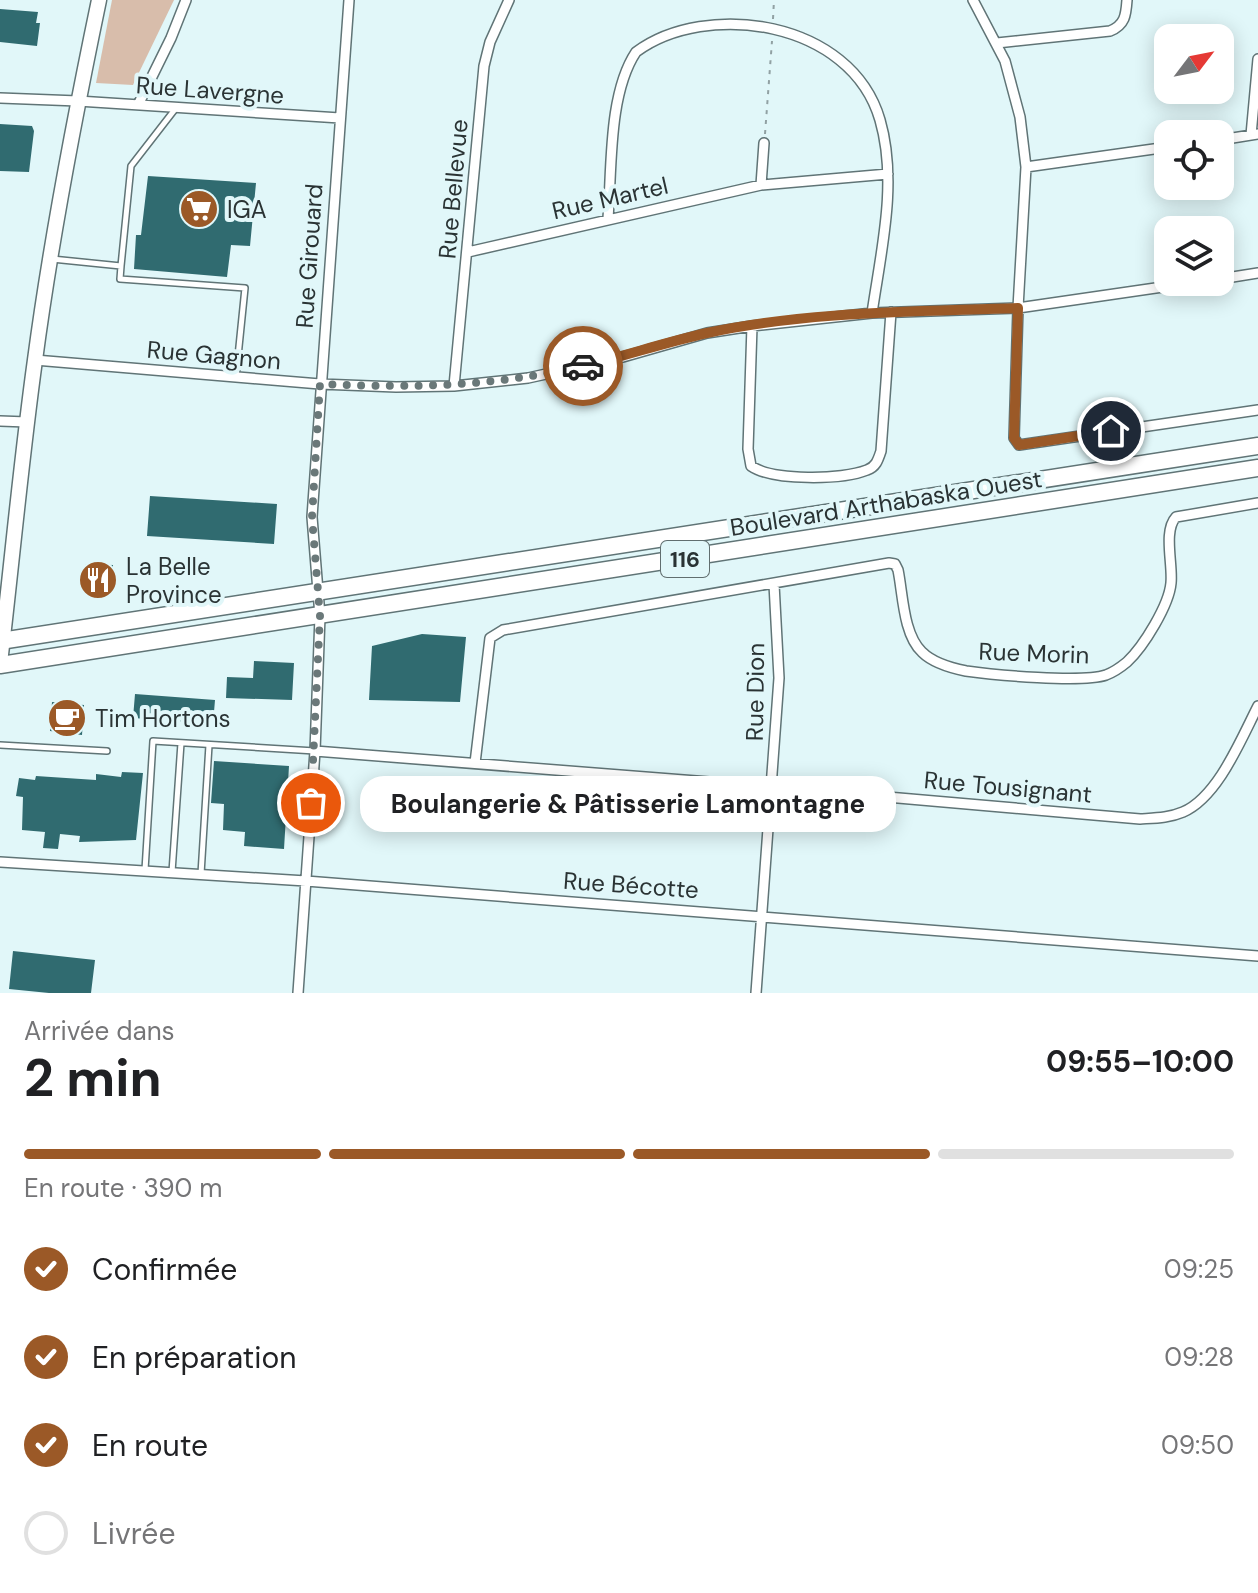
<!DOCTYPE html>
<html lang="fr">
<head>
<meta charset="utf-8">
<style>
  :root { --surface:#fff; --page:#f2f2f2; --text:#202124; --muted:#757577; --line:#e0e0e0; --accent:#9b5927 }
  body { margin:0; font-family:"DM Sans",sans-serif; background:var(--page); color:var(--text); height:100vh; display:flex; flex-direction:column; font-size:30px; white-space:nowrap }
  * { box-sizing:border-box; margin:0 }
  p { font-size:26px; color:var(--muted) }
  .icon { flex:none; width:44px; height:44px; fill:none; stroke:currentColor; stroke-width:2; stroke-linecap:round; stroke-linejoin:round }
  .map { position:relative; height:993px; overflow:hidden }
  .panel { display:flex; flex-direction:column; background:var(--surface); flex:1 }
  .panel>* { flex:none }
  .needle { width:52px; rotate:58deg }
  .buttons { position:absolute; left:1154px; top:24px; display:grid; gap:16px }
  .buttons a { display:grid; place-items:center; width:80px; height:80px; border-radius:16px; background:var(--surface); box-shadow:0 4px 20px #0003; font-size:40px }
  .pin { position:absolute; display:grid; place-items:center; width:68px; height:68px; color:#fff; margin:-34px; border:4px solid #fff; border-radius:50%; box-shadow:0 2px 8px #0007 }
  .courier { position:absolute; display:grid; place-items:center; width:80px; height:80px; margin:-40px; border:6px solid #9b5927; border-radius:50%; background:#fff; color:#222; box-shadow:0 2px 10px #0007 }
  .bubble { position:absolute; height:56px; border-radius:24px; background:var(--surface); box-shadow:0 4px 20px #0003; font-size:26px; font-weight:700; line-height:56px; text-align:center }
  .head em { font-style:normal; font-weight:700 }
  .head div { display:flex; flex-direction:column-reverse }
  .head { display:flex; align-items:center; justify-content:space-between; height:136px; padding:0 24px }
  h1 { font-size:52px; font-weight:700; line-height:60px }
  .bar { display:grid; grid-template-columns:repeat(4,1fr); gap:12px 8px; align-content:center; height:96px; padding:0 24px }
  .bar i { height:10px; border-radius:6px; background:var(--line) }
  .bar .current { background:var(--accent) }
  .bar p { grid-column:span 4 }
  ol { padding:0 24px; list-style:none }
  li { display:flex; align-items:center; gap:24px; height:88px }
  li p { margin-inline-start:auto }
  li .icon { padding:8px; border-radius:50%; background:var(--accent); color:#fff; stroke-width:4 }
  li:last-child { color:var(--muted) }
  li i { width:44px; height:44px; border:4px solid var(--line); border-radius:50% }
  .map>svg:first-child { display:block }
  .green { fill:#d8bdab }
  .building { fill:#306b70 }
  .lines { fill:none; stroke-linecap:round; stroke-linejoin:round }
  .lane-casing { stroke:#607476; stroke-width:8 }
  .street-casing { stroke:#607476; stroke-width:12 }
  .secondary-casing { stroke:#607476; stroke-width:17 }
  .primary-casing { stroke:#607476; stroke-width:19 }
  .path { stroke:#91a1a3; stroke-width:2; stroke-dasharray:4 6; stroke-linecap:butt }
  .lane { stroke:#fff; stroke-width:5 }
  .street { stroke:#fff; stroke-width:9 }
  .secondary { stroke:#fff; stroke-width:14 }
  .primary { stroke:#fff; stroke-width:16 }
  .done { stroke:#6a7879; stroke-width:8; stroke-dasharray:0 14.4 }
  .route { stroke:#9b5927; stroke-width:10 }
  .labels { text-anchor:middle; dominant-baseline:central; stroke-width:8; stroke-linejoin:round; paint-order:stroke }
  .shield { fill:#e1f7f9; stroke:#616e6f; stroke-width:2 }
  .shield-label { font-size:22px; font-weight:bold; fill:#2a3334 }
  .street-label { font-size:24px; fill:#2a3334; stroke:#e1f7f9 }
  .poi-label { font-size:24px; fill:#2a3334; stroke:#e1f7f9; text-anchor:start }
</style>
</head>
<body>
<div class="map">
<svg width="1258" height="993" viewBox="0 0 1258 993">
  <rect width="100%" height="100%" fill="#e1f7f9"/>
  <path class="green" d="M112,0h62l-41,85 -37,-2z"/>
  <path class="building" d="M0,9l38,3 -2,11h4l-3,23 -37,-4z
    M0,124l32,2 2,5 -5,41 -29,-1z
    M148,176l108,7 -6,63 -19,-1 -4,32 -93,-8 2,-34h5z
    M150,496l127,8 -3,40 -127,-8z
    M86,564l27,1 -1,28 -30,-1z
    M422,634l44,3 -6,65 -91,-2 3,-54z
    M254,661l40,2 -2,37 -66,-2 1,-21 26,1z
    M135,694l80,6 -2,24 -80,-6z
    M52,702l32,3 -2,30 -32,-4z
    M214,761l75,5 -5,83 -40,-3 1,-14 -22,-2 1,-26 -13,-1z
    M122,772l21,1 -7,67 -57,2 1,-6 -20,-2 -2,15 -15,-1 2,-16 -23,-2 1,-33 -7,-1 3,-18 16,2 1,-4 60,4v-6l25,3z
    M13,951l82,9 -4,33h-42l-40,-4z"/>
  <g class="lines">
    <defs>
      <path id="lane" d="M52,259l69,7 10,-100 45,-58
        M121,266l-1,13 125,9 -9,88
        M0,745l107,6
        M145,870l8,-129 162,10
        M172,872l9,-129
        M201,874l8,-129"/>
      <path id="street" d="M973,0l32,61 15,56 6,50 -8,141 -4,130 5,7 239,-35
        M997,43l113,-12c15,-6 16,-16 17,-31
        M0,98l78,3 262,17
        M138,105l33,-67 15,-38
        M1251,135l7,-76
        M1220,140l38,-6
        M1026,167l142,-20
        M761,185l3,-42
        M608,218c4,-49 0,-124 28,-166 70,-52 215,-32 244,68 18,62 1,131 -8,193
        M468,252l293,-67 127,-11
        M1220,279l38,-6
        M752,326l-4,123 3,17c22,15 91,14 116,4 9,-3 11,-10 14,-19l10,-139
        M35,360l285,24 76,3 58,-1 74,-8 95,-21 84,-24 45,-7 120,-13 146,-5 179,-26
        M454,386l30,-320 6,-24 19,-42
        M0,421l27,1
        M315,751l457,36 368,32c15,-1 29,-1 43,-7 35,-15 58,-73 75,-106
        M475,763l15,-125 13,-8 386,-67 6,1 3,6c5,24 5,64 24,82 11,11 29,16 44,19 28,4 116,12 140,4 8,-3 15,-8 21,-13 17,-16 42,-57 44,-79 2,-19 -8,-52 5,-66l82,-14
        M0,862l306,19 952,75
        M298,993l17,-242 5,-135 -8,-99 37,-517
        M756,993l23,-315 -5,-94"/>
      <path id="secondary" d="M0,663c12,-101 21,-202 35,-303 16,-121 39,-240 64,-360"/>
      <path id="primary" d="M0,641l1258,-195
        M0,665l1258,-197"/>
    </defs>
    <use href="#lane" class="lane-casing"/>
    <use href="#street" class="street-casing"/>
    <use href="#secondary" class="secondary-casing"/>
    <use href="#primary" class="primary-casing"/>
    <path class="path" d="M773,19l1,-19
      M765,134l7,-93"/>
    <use href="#lane" class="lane"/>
    <use href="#street" class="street"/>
    <use href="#secondary" class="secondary"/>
    <use href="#primary" class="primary"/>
  </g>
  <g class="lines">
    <path class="done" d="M311,803l9,-187 -8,-99 8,-133c95,4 170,3 263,-18"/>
    <path class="route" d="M583,366c42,-10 83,-24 124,-33 102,-22 208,-21 311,-25l-4,130 5,7 92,-14"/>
  </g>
  <defs>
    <symbol id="supermarket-disc" viewBox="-11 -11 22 22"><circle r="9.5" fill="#9b5927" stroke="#e1f7f9"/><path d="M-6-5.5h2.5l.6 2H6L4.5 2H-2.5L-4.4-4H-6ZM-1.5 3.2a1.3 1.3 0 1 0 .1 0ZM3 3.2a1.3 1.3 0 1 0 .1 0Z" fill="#fff"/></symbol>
    <symbol id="restaurant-disc" viewBox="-11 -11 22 22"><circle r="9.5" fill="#9b5927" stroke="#e1f7f9"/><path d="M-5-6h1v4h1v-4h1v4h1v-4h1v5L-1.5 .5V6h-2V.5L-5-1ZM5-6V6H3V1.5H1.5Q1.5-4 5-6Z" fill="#fff"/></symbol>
    <symbol id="cafe-disc" viewBox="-11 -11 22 22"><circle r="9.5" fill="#9b5927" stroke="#e1f7f9"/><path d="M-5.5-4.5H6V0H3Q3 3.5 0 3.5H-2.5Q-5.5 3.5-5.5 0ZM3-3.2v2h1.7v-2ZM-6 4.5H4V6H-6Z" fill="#fff"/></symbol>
  </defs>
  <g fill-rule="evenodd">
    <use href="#supermarket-disc" x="177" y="187" width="44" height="44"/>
    <use href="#restaurant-disc" x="76" y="558" width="44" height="44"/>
    <use href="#cafe-disc" x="45" y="696" width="44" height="44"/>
  </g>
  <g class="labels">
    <rect class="shield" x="661" y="541" width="48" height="36" rx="6"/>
    <g class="shield-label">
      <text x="685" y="559">116</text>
    </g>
    <g class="street-label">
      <text transform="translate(210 90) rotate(4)">Rue Lavergne</text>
      <text transform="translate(453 189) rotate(-85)">Rue Bellevue</text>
      <text transform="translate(610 198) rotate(-13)">Rue Martel</text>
      <text transform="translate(309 256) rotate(-86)">Rue Girouard</text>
      <text transform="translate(214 355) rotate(5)">Rue Gagnon</text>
      <text transform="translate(886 503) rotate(-9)">Boulevard Arthabaska Ouest</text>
      <text transform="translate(1034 653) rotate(2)">Rue Morin</text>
      <text transform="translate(755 692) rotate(-89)">Rue Dion</text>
      <text transform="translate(1008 787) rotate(5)">Rue Tousignant</text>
      <text transform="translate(631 885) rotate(4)">Rue Bécotte</text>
    </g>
    <g class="poi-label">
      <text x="227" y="209">IGA</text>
      <text x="126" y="566">La Belle<tspan x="126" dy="28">Province</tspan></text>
      <text x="95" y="718">Tim Hortons</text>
    </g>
  </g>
</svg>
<div class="buttons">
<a><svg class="needle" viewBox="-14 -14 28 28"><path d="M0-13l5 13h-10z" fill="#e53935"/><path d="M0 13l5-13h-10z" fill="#757577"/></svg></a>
<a><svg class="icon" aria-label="locate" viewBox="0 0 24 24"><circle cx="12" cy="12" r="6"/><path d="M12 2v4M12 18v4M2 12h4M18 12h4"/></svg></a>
<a><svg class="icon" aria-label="layers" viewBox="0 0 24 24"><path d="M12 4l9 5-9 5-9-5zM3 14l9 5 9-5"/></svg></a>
</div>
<div class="pin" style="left:311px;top:803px;background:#ea580c"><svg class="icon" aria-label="bag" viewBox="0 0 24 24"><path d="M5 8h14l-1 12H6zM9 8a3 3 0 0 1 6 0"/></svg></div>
<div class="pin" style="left:1111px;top:431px;background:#1f2937"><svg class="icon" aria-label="home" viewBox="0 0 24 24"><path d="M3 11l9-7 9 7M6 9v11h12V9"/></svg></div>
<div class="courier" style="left:583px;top:366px"><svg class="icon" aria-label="car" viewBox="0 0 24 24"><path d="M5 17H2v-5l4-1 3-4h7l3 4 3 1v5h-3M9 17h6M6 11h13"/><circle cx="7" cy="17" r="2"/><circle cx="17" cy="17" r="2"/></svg></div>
<div class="bubble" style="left:360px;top:776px;width:536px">Boulangerie &amp; Pâtisserie Lamontagne</div>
</div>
<section class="panel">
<div class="head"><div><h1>2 min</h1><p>Arrivée dans</p></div><em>09:55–10:00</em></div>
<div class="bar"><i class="current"></i><i class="current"></i><i class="current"></i><i></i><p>En route · 390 m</p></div>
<ol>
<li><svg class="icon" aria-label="check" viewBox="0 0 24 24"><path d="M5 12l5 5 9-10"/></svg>Confirmée<p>09:25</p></li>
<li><svg class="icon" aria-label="check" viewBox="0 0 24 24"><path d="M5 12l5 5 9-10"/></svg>En préparation<p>09:28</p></li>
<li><svg class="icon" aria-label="check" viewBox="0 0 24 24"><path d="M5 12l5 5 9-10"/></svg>En route<p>09:50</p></li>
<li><i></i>Livrée</li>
</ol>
</section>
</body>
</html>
